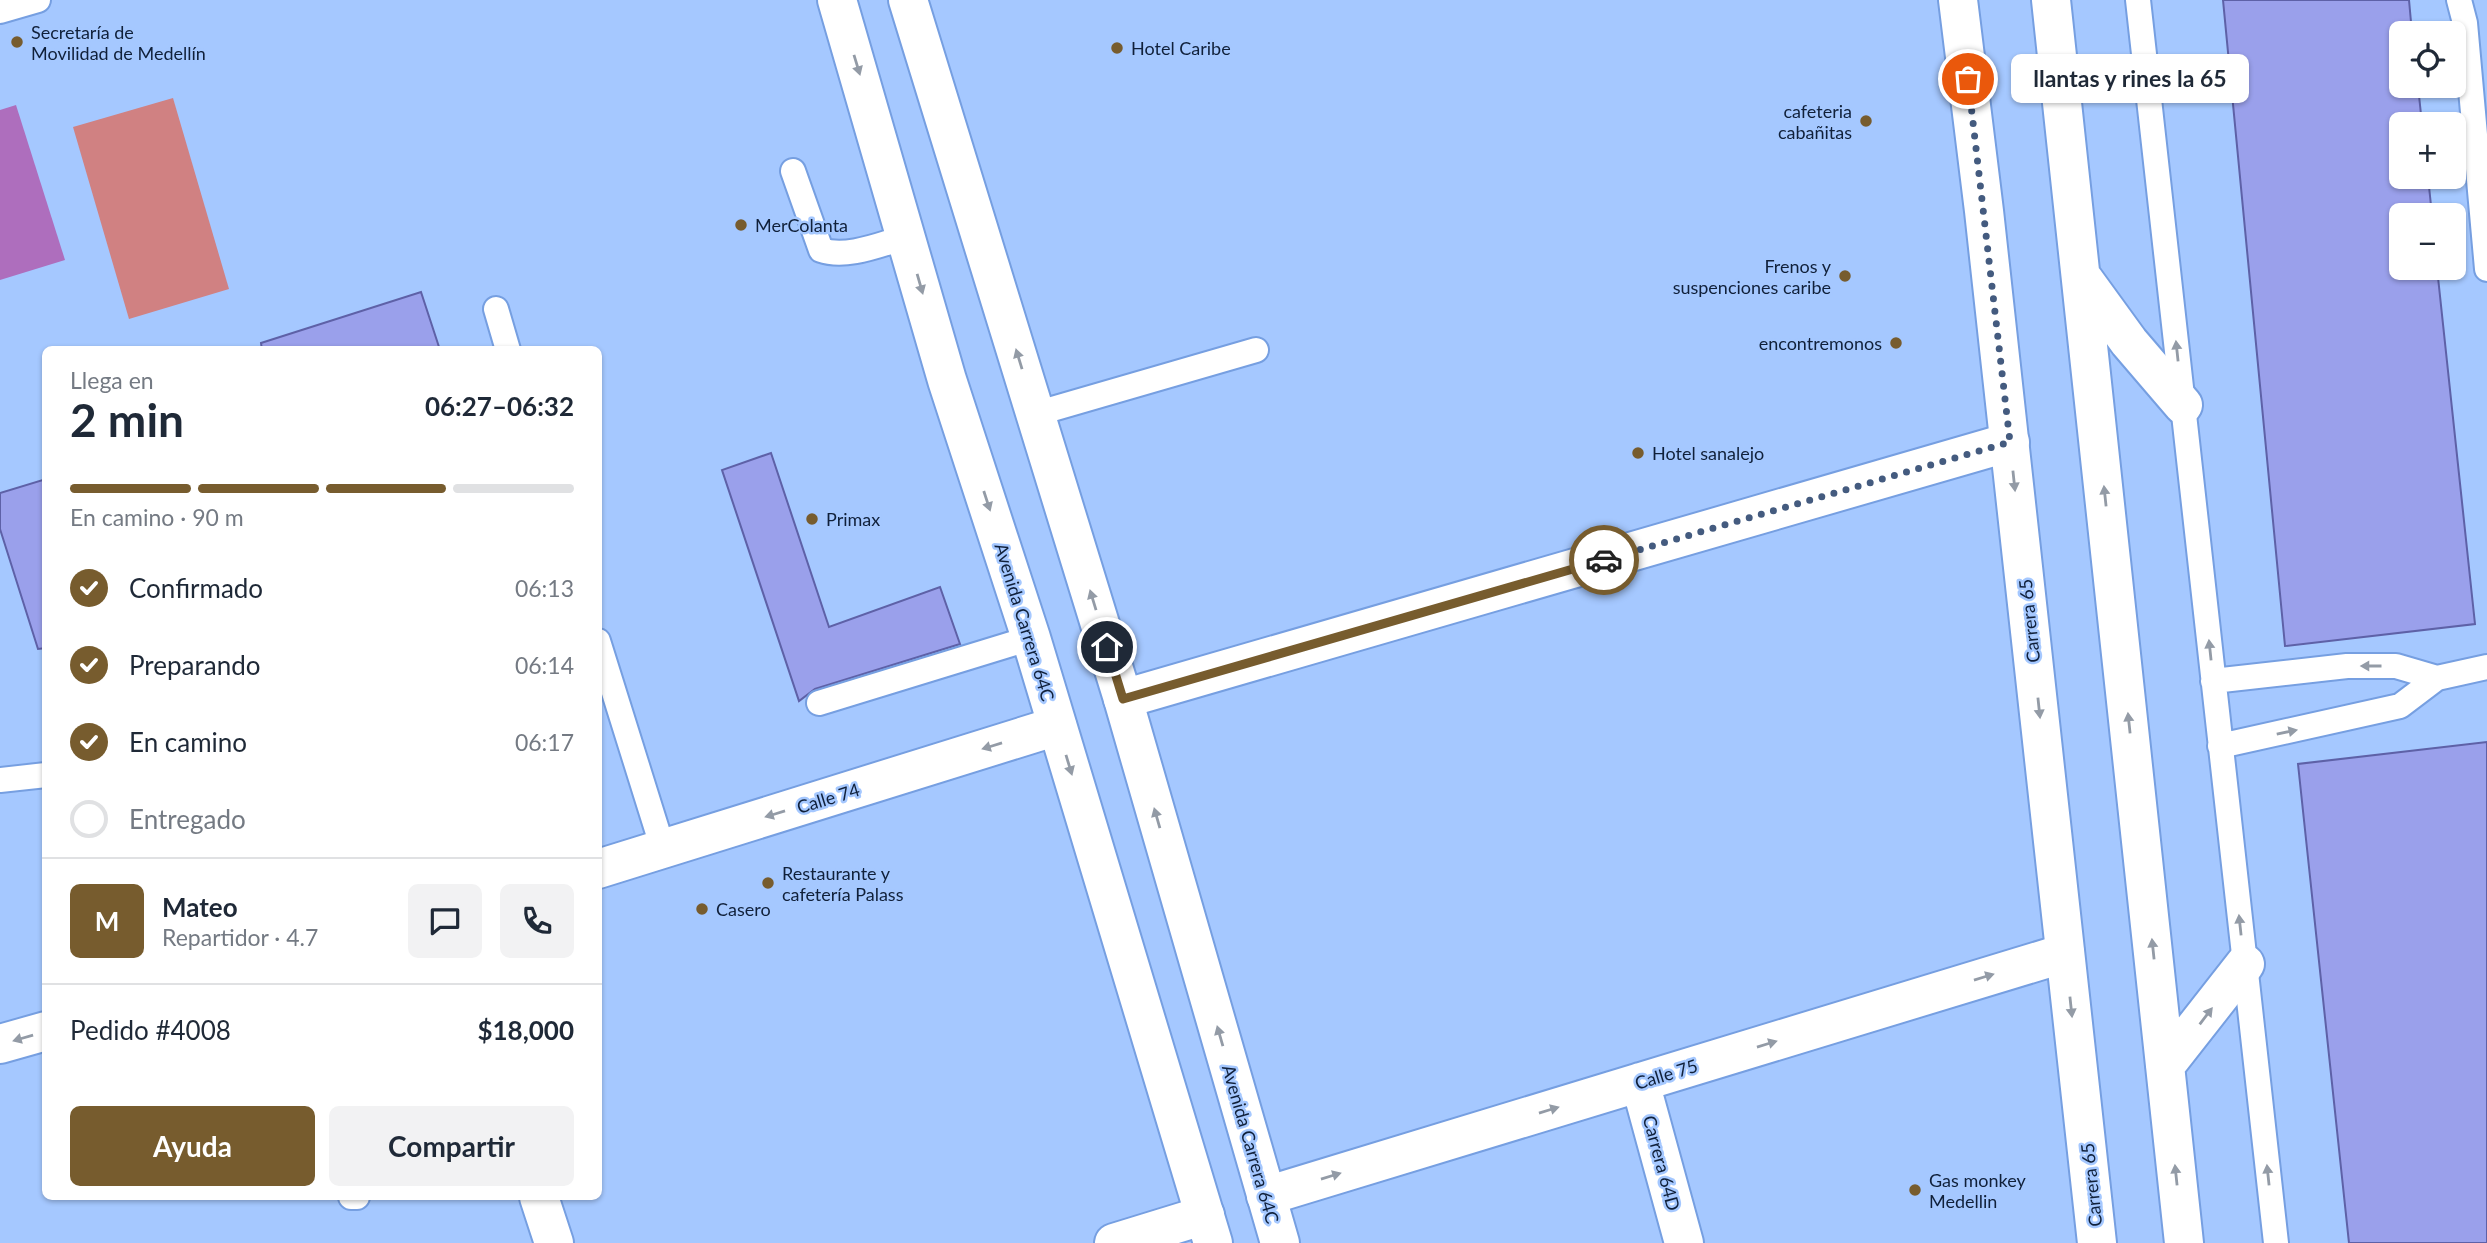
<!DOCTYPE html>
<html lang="es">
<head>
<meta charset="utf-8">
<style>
  :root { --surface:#fff; --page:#f2f2f3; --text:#1f2937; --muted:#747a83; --line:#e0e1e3; --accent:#775c2e }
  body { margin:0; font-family:Lato,sans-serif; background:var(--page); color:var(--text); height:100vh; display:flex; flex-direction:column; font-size:26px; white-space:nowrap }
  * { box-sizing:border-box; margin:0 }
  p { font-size:23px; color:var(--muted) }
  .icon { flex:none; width:38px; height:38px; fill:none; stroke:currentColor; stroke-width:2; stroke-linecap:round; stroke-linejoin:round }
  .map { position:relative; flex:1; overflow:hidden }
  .drawer { position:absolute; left:42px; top:346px; width:560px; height:854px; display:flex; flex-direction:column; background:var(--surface); border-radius:10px; box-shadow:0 2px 5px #0004 }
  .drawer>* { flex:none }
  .buttons { position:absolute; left:2389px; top:21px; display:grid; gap:14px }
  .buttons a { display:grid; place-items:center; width:77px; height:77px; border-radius:10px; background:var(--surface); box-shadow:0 2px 5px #0004; font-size:35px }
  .pin { position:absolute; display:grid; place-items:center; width:60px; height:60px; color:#fff; margin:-30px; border:4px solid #fff; border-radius:50%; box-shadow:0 2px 7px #0007 }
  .courier { position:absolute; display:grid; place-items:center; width:70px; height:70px; margin:-35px; border:5px solid #775c2e; border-radius:50%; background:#fff; color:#222; box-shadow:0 2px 9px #0007 }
  .bubble { position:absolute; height:49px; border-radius:10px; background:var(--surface); box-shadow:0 2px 5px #0004; font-size:23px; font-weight:700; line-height:49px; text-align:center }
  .summary em { font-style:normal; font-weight:700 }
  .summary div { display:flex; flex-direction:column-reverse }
  .summary { display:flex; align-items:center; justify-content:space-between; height:119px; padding:0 28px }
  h1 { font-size:46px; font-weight:700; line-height:52px }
  .bar { display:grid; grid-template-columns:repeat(4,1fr); gap:10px 7px; align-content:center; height:84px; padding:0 28px }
  .bar i { height:9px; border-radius:5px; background:var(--line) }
  .bar .current { background:var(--accent) }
  .bar p { grid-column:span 4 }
  .line { display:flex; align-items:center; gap:18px; padding:0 28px; border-top:2px solid var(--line) }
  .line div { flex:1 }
  .round { display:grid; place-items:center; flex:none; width:74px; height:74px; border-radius:10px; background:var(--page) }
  ol { padding:0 28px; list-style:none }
  li { display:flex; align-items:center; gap:21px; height:77px }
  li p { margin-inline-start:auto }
  li .icon { padding:7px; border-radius:50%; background:var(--accent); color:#fff; stroke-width:4 }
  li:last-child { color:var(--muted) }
  li i { width:38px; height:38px; border:4px solid var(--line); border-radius:50% }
  .cta { display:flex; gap:14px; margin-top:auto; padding:14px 28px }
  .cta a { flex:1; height:80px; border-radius:10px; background:var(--accent); color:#fff; font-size:28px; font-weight:700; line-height:80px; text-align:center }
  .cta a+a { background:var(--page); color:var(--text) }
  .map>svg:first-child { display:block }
  .green { fill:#d08182 }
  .water { fill:#ae6ebd }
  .building { fill:#9aa0eb; stroke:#5e61a7; stroke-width:2 }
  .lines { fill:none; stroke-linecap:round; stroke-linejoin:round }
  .service-casing { stroke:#769fe1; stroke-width:28 }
  .minor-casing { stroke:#769fe1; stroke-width:42 }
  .secondary-casing { stroke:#769fe1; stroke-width:42 }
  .primary-casing { stroke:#769fe1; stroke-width:42 }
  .service { stroke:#fff; stroke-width:24 }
  .minor { stroke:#fff; stroke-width:38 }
  .secondary { stroke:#fff; stroke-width:38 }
  .primary { stroke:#fff; stroke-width:38 }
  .oneway { fill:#939ba6 }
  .done { stroke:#445b7f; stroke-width:7; stroke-dasharray:0 12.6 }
  .route { stroke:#775c2e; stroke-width:9 }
  .poi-dot { fill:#775c2e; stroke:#a5c8ff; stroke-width:2.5 }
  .labels { text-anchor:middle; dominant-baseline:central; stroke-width:5; stroke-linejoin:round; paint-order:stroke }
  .poi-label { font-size:18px; fill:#10203a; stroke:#a5c8ff; text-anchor:start }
  .street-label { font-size:18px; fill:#10203a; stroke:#a5c8ff }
</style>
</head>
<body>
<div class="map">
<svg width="2487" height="1243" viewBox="0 0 2487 1243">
  <rect width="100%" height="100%" fill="#a5c8ff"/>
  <path class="green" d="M173,98l56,191 -100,30 -56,-192z"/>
  <path class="water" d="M16,105l49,155 -65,20v-170z"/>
  <path class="building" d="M2223,0h186l3,33h-11v53h17l4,38h-21v53h27l4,38h-31v53h36l38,356 -190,22z
    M421,292l19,58h-178l-1,-7z
    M771,453l58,174 111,-40 20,57 -145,45 -16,12 -77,-231z
    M46,479v169l-8,1 -38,-120v-36z
    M2487,742v501h-138l-51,-479z"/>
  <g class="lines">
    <defs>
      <path id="service" d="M2138,0l138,1243
        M2459,0l6,23 22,246
        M0,11l38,-11
        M793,171l28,79c26,9 60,-6 85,-13
        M496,309l12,41
        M1035,414l221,-64
        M598,641l65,208
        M2213,681l134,-15h49l41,12
        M819,703l212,-65
        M2220,746l180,-40 37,-28 50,-11
        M0,780l46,-5
        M351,1197h6"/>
      <path id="minor" d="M1123,699l887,-257
        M598,869l459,-143
        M0,1044l46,-13
        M1640,1082l44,161
        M1266,1196l799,-243
        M539,1197l15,46
        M1114,1243l91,-28"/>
      <path id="secondary" d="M1958,0l26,211 113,1032
        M2051,0l133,1243
        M2084,280l45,62 54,63
        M2165,1066l80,-102"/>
      <path id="primary" d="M837,0l110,380 84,258 182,605
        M908,0l215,699 157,544"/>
    </defs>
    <use href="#service" class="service-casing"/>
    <use href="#minor" class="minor-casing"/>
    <use href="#secondary" class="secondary-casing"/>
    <use href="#primary" class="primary-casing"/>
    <use href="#service" class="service"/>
    <use href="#minor" class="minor"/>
    <use href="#secondary" class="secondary"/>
    <use href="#primary" class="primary"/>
  </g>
  <defs><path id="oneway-solid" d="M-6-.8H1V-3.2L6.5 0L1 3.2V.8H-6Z" transform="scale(1.75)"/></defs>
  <g class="oneway">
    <use href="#oneway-solid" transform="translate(857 65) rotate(73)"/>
    <use href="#oneway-solid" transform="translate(920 284) rotate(74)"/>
    <use href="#oneway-solid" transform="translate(2177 351) rotate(-96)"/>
    <use href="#oneway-solid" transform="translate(1019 359) rotate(-107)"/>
    <use href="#oneway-solid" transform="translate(2014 481) rotate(84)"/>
    <use href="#oneway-solid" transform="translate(2105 496) rotate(-96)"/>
    <use href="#oneway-solid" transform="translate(987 501) rotate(72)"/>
    <use href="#oneway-solid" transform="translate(1093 600) rotate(-107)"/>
    <use href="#oneway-solid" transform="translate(2210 650) rotate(-96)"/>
    <use href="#oneway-solid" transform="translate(2371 666) rotate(180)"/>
    <use href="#oneway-solid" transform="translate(2039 708) rotate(84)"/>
    <use href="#oneway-solid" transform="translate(2129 723) rotate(-96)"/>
    <use href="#oneway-solid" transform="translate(2287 732) rotate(-12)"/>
    <use href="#oneway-solid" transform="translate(992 746) rotate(163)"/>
    <use href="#oneway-solid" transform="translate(1069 765) rotate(73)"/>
    <use href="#oneway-solid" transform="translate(775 814) rotate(163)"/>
    <use href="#oneway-solid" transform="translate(1157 818) rotate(-106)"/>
    <use href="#oneway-solid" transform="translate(2240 925) rotate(-96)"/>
    <use href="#oneway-solid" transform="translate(2153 949) rotate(-96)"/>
    <use href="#oneway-solid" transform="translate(1984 977) rotate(-17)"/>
    <use href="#oneway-solid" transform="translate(2071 1007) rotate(84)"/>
    <use href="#oneway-solid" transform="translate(2206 1016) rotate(-53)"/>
    <use href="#oneway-solid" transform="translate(1220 1036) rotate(-106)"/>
    <use href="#oneway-solid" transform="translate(23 1038) rotate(164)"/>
    <use href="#oneway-solid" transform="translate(1767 1044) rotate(-17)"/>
    <use href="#oneway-solid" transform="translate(1549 1110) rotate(-17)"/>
    <use href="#oneway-solid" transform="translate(2176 1175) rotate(-96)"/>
    <use href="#oneway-solid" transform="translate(2268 1175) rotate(-96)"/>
    <use href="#oneway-solid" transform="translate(1331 1176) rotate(-17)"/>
  </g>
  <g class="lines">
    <path class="done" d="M1604,560l406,-118 -42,-363"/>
    <path class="route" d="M1107,647l16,52 481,-139"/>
  </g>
  <g class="poi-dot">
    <circle cx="17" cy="42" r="7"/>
    <circle cx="1117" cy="48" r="7"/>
    <circle cx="1866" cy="121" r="7"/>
    <circle cx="741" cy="225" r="7"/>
    <circle cx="1845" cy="276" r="7"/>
    <circle cx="1896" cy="343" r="7"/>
    <circle cx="1638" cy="453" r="7"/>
    <circle cx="812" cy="519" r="7"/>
    <circle cx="768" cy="883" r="7"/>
    <circle cx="702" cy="909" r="7"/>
    <circle cx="1915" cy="1190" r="7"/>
  </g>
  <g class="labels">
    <g class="poi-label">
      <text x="31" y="32">Secretaría de<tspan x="31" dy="21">Movilidad de Medellín</tspan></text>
      <text x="1131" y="48">Hotel Caribe</text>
      <text x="1852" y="111" text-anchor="end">cafeteria<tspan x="1852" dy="21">cabañitas</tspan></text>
      <text x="755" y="225">MerColanta</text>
      <text x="1831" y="266" text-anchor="end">Frenos y<tspan x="1831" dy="21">suspenciones caribe</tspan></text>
      <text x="1882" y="343" text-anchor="end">encontremonos</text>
      <text x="1652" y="453">Hotel sanalejo</text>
      <text x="826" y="519">Primax</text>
      <text x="782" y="873">Restaurante y<tspan x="782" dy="21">cafetería Palass</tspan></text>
      <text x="716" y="909">Casero</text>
      <text x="1929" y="1180">Gas monkey<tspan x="1929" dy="21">Medellin</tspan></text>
    </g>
    <g class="street-label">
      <text transform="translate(2029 621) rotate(-96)">Carrera 65</text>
      <text transform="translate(1025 622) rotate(73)">Avenida Carrera 64C</text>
      <text transform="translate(828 798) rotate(-17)">Calle 74</text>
      <text transform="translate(1666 1074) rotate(-17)">Calle 75</text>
      <text transform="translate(1251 1144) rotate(74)">Avenida Carrera 64C</text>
      <text transform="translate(1662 1163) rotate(75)">Carrera 64D</text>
      <text transform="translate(2091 1185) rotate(-96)">Carrera 65</text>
    </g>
  </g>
</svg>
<div class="buttons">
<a><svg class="icon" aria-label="locate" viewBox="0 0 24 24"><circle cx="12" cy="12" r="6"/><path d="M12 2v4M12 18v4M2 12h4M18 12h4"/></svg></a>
<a>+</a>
<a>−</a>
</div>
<div class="pin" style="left:1968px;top:79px;background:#ea580c"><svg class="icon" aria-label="bag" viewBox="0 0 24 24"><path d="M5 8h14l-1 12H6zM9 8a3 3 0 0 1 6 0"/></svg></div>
<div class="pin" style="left:1107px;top:647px;background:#1f2937"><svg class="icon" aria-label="home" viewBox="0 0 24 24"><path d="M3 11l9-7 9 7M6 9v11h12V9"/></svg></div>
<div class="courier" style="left:1604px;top:560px"><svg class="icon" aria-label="car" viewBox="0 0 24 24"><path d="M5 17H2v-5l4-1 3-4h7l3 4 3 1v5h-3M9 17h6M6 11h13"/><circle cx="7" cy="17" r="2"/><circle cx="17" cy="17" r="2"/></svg></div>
<div class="bubble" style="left:2011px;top:54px;width:238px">llantas y rines la 65</div>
<section class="drawer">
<div class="summary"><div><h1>2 min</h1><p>Llega en</p></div><em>06:27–06:32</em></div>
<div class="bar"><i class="current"></i><i class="current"></i><i class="current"></i><i></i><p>En camino · 90 m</p></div>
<ol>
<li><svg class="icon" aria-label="check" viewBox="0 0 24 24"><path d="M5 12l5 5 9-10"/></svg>Confirmado<p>06:13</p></li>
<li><svg class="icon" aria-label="check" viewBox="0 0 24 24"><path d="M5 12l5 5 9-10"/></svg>Preparando<p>06:14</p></li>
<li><svg class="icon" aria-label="check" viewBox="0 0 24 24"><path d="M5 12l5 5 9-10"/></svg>En camino<p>06:17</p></li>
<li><i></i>Entregado</li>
</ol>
<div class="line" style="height:126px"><b class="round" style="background:var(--accent);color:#fff">M</b><div><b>Mateo</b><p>Repartidor · 4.7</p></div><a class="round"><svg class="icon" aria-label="chat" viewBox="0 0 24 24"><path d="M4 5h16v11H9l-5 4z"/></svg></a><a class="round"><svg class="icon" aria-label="phone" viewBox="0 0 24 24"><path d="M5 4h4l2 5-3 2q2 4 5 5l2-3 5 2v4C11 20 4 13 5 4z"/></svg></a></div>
<div class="line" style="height:91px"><div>Pedido #4008</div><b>$18,000</b></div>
<div class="cta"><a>Ayuda</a><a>Compartir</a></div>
</section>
</div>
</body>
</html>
